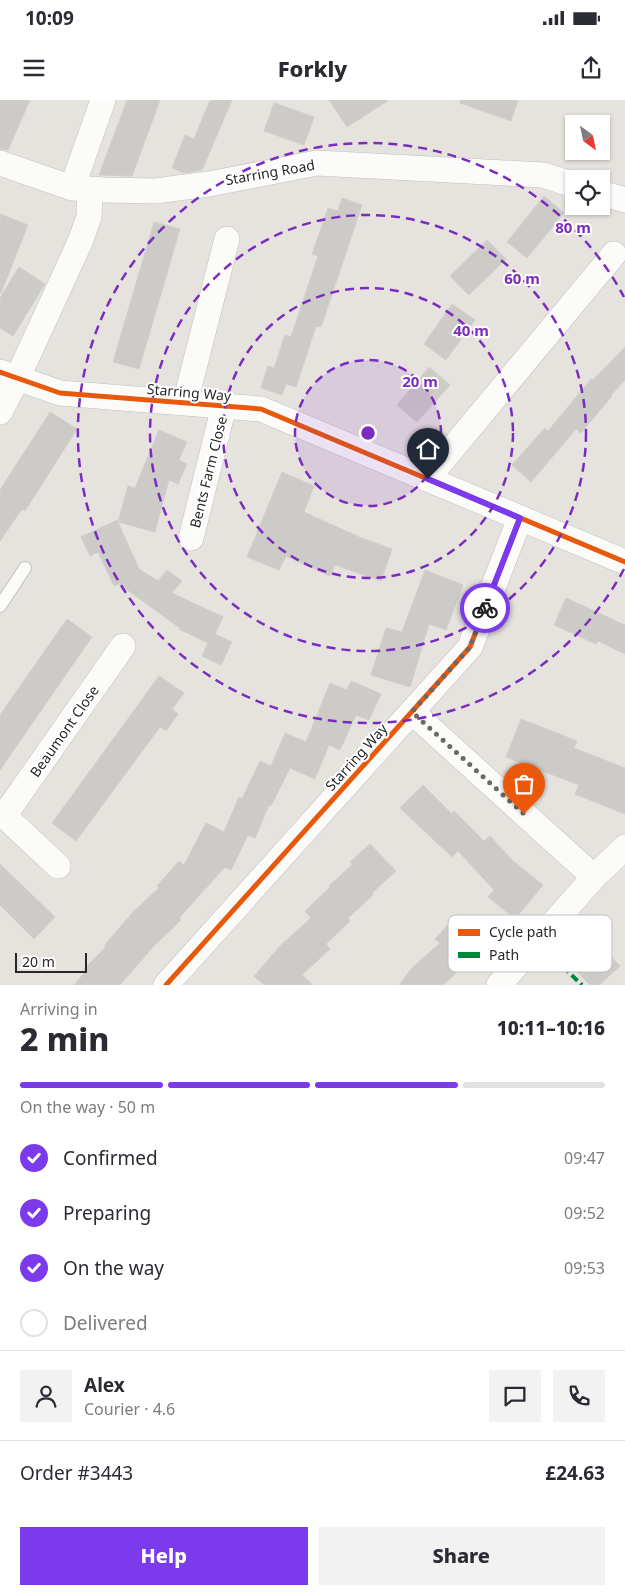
<!DOCTYPE html>
<html lang="en">
<head>
<meta charset="utf-8">
<style>
  :root { --surface:#fff; --page:#f2f2f3; --text:#2b2b33; --muted:#7c7c81; --line:#e1e1e2; --accent:#7c3aed }
  body { margin:0; font-family:"Noto Sans",sans-serif; background:var(--page); color:var(--text); height:100vh; display:flex; flex-direction:column; font-size:19px; white-space:nowrap }
  * { box-sizing:border-box; margin:0 }
  p { font-size:16px; color:var(--muted) }
  .icon { flex:none; width:28px; height:28px; fill:none; stroke:currentColor; stroke-width:2; stroke-linecap:round; stroke-linejoin:round }
  .map { position:relative; height:885px; overflow:hidden }
  .sheet { display:flex; flex-direction:column; background:var(--surface); flex:1 }
  .sheet>* { flex:none }
  .needle { width:32px; rotate:147deg }
  .buttons { position:absolute; left:565px; top:15px; display:grid; gap:10px }
  .buttons a { display:grid; place-items:center; width:45px; height:45px; border-radius:0px; background:var(--surface); box-shadow:0 1px 4px #0004; font-size:25px }
  .scale { position:absolute; left:15px; bottom:12px; width:72px; box-sizing:border-box; padding-left:5px; border:2px solid #282828; border-top:0; font-size:14px; line-height:18px; white-space:nowrap; color:#282828; -webkit-text-stroke:4px #fff; paint-order:stroke }
  .pin { position:absolute; display:grid; place-items:center; width:42px; height:42px; color:#fff; margin:-51px -21px; border-radius:50% 50% 50% 0; rotate:-45deg; box-shadow:0 0 5px #0007 }
  .pin .icon { rotate:45deg }
  .courier { position:absolute; display:grid; place-items:center; width:50px; height:50px; margin:-25px; border:4px solid #7c3aed; border-radius:50%; background:#fff; color:#222; box-shadow:0 1px 6px #0007 }
  .head em { font-style:normal; font-weight:800 }
  .head div { display:flex; flex-direction:column-reverse }
  .head { display:flex; align-items:center; justify-content:space-between; height:85px; padding:0 20px }
  h1 { font-size:32px; font-weight:800; line-height:38px }
  .bar { display:grid; grid-template-columns:repeat(4,1fr); gap:8px 5px; align-content:center; height:60px; padding:0 20px }
  .bar i { height:6px; border-radius:4px; background:var(--line) }
  .bar .current { background:var(--accent) }
  .bar p { grid-column:span 4 }
  .line { display:flex; align-items:center; gap:12px; padding:0 20px; border-top:1px solid var(--line) }
  .line div { flex:1 }
  .round { display:grid; place-items:center; flex:none; width:52px; height:52px; border-radius:0px; background:var(--page) }
  ol { padding:0 20px; list-style:none }
  li { display:flex; align-items:center; gap:15px; height:55px }
  li p { margin-inline-start:auto }
  li .icon { padding:5px; border-radius:50%; background:var(--accent); color:#fff; stroke-width:4 }
  li:last-child { color:var(--muted) }
  li i { width:28px; height:28px; border:2px solid var(--line); border-radius:50% }
  .cta { display:flex; gap:10px; margin-top:auto; padding:10px 20px }
  .cta a { flex:1; height:58px; border-radius:0px; background:var(--accent); color:#fff; font-size:20px; font-weight:800; line-height:58px; text-align:center }
  .cta a+a { background:var(--page); color:var(--text) }
  .status { display:flex; justify-content:space-between; align-items:center; height:35px; padding:0 25px; background:var(--surface); direction:ltr }
  .status svg { height:14px; fill:currentColor }
  header { display:flex; justify-content:space-between; align-items:center; height:65px; padding:0 20px; background:var(--surface); font-size:22px; font-weight:800 }
  .map>svg:first-child { display:block }
  .building { fill:#cdcbc8; stroke:#d1cfcb }
  .lines { fill:none; stroke-linecap:round; stroke-linejoin:round }
  .service-casing { stroke:#c0bfc0; stroke-width:14 }
  .minor-casing { stroke:#c0bfc0; stroke-width:26 }
  .service { stroke:#fbfbfa; stroke-width:12 }
  .minor { stroke:#fbfbfa; stroke-width:25 }
  .quiet { stroke:#00873e; stroke-width:4; stroke-dasharray:8 4; stroke-linecap:butt }
  .cycleway-casing { stroke:#fff; stroke-width:8 }
  .cycleway { stroke:#e8590c; stroke-width:5 }
  .done { stroke:#6a6968; stroke-width:5; stroke-dasharray:0 9 }
  .route { stroke:#7c3aed; stroke-width:6 }
  .ring { fill:none; stroke:#7b2cbf; stroke-width:2.5; stroke-dasharray:9 6 }
  .labels { text-anchor:middle; dominant-baseline:central; stroke-width:4; stroke-linejoin:round; paint-order:stroke }
  .street-label { font-size:14px; fill:#282828; stroke:#fff }
  .key { fill:#fff; stroke:#bebebe; stroke-width:1 }
  .key-label { font-size:14px; fill:#282828 }
  .centre { fill:#7b2cbf; stroke:#fff; stroke-width:2.5 }
  .ring-label { font-size:15px; text-anchor:middle; font-weight:bold; fill:#7b2cbf; stroke:#fff; stroke-width:4; stroke-linejoin:round; paint-order:stroke }
</style>
</head>
<body>
<div class="status"><b>10:09</b><svg viewBox="0 0 49 12"><path d="M0 12V9h3v3zM5 12V6h3v6zM10 12V3h3v9zM15 12V0h3v12zM26 1h20v11H26zM47 4h2v5h-2z"/></svg></div>
<header><svg class="icon" aria-label="menu" viewBox="0 0 24 24"><path d="M4 6h16M4 12h16M4 18h16"/></svg>Forkly<svg class="icon" aria-label="share" viewBox="0 0 24 24"><path d="M12 15V3M7 8l5-5 5 5M5 13v7h14v-7"/></svg></header>
<div class="map">
<svg width="625" height="885" viewBox="0 0 625 885">
  <rect width="100%" height="100%" fill="#e6e3df"/>
  <path class="building" d="M0,0h30l-22,50 -8,-1z
    M127,0h33l-28,76 -33,-1z
    M210,0h22l-30,70 -18,3 -12,-5 13,-33 9,4z
    M329,0h60l-42,27z
    M460,0h58l-7,21 -51,-18z
    M274,3l40,14 -10,28 -40,-14z
    M544,96l20,17 -37,45 -20,-16z
    M342,98l20,7 -41,122 -5,-1 -20,61 -10,-3 -4,11 -21,-7 7,-22 6,2 11,-33 6,2 27,-81 -6,-2 16,-46 10,3z
    M0,114l28,11 -27,68h-1z
    M154,122l26,7 -41,140 -26,-7z
    M487,140l19,19 -37,36 -19,-19z
    M19,167l26,17 -32,52 -13,-8v-30z
    M452,204l23,16 -29,40 -22,-16z
    M625,247v33l-14,15 1,1 -31,37 -5,-4 -45,53 -19,-17 33,-37 3,3 43,-52 2,1z
    M429,267l21,18 -33,37 -20,-17z
    M50,312l27,17 -52,82 -3,-2 -22,32v-51z
    M159,330l28,12 -8,18 8,4 -9,20 -9,-4 -14,52 -37,-10 10,-36 7,2z
    M282,372l32,14 -10,26 55,25 33,12 -11,32 -46,-16 -5,11 -44,-20 -7,14 -32,-13z
    M117,420l22,49 19,12 9,-11 15,11 -10,12 51,24 -8,17 17,8 -11,23 -19,-9 6,-13 -29,-14 1,-1 -61,-44 -5,2 -16,-34 -8,4 -9,-19z
    M425,470l38,15 -17,45 -17,-6 -19,63 -39,-12 15,-47 16,4z
    M566,498l59,27v29l-27,-13 -2,3 -42,-19z
    M67,519l25,18 -92,133v-55z
    M159,576l25,17 -12,16 6,5 -12,17 -6,-4 -84,114 -24,-18z
    M351,581l30,13 -12,26 -13,-5 -16,35 -11,-5 -14,34 -25,-11 -19,38 -2,-1 -14,33 -7,-3 -17,35 -6,-3 -46,51 2,2 -27,26 -34,39h-46l12,-14 -2,-2 22,-22 -2,-1 30,-35 25,-23 -2,-2 22,-25 5,4 22,-42 18,9 15,-35 3,2 18,-38 11,5 14,-33 21,9 24,-59 17,7z
    M521,619l56,22 -3,7 51,20v46l-50,-20 4,-9 -73,-28z
    M423,685l29,29 2,-3 30,30 6,-5 22,24 31,25 -28,34 -27,-22 6,-7 -36,-39 -6,6 -52,-49z
    M370,744l26,27 -24,22 1,2 -25,23 2,3 -24,23 4,5 -28,26 11,10h-49l-10,-9 27,-31 30,-27 -6,-7 25,-24 -1,-1 24,-22 -3,-2z
    M0,764l55,53 -21,22 -34,-34z
    M457,815l31,29 -22,23 -2,-1 -21,19h-44l13,-17 28,-25 -5,-4z
    M593,837l27,29 -21,19h-9l-22,-23z"/>
  <g class="lines">
    <defs>
      <path id="service" d="M0,506l25,-38"/>
      <path id="minor" d="M0,63l72,25 33,2 50,1 54,-7 108,-21 226,12 31,10
        M72,88l31,-88
        M601,93l24,7
        M0,272l60,21 201,16 364,153
        M185,303l42,-164
        M0,312l17,-33 63,-137 9,-25 1,-27
        M427,379l187,-225
        M191,438l33,-132
        M412,612l182,165
        M0,712l58,54
        M4,716l119,-170
        M166,885l304,-338 50,-129
        M499,885l95,-108 31,-30"/>
    </defs>
    <use href="#service" class="service-casing"/>
    <use href="#minor" class="minor-casing"/>
    <use href="#service" class="service"/>
    <use href="#minor" class="minor"/>
    <path class="quiet" d="M537,842l45,43"/>
    <defs>
      <path id="cycleway" d="M0,272l60,21 201,16 364,153
        M166,885l304,-338 50,-129"/>
    </defs>
    <use href="#cycleway" class="cycleway-casing"/>
    <use href="#cycleway" class="cycleway"/>
  </g>
  <g class="lines">
    <path class="done" d="M485,508l-15,39 -58,65 112,102"/>
    <path class="route" d="M428,379l92,39 -35,90"/>
  </g>
  <circle cx="368" cy="333" r="73" fill="#7b2cbf" fill-opacity=".12"/>
  <g class="ring">
    <circle cx="368" cy="333" r="73"/>
    <circle cx="368" cy="333" r="145"/>
    <circle cx="368" cy="333" r="218"/>
    <path d="M624 469A290 290 0 1 1 624 197"/>
  </g>
  <g class="labels">
    <g class="street-label">
      <text transform="translate(270 72) rotate(-10)">Starring Road</text>
      <text transform="translate(189 292) rotate(5)">Starring Way</text>
      <text transform="translate(208 372) rotate(-76)">Bents Farm Close</text>
      <text transform="translate(64 631) rotate(-55)">Beaumont Close</text>
      <text transform="translate(356 657) rotate(-48)">Starring Way</text>
    </g>
  </g>
  <rect x="448" y="815" width="164" height="57" rx="8" class="key"/>
  <rect x="458" y="829" width="22" height="7" fill="#e8590c"/>
  <rect x="458" y="852" width="22" height="6" fill="#00873e"/>
  <g class="key-label">
    <text x="489" y="837">Cycle path</text>
    <text x="489" y="860">Path</text>
  </g>
  <circle cx="368" cy="333" r="8" class="centre"/>
  <g class="ring-label">
    <text x="573" y="133">80 m</text>
    <text x="522" y="184">60 m</text>
    <text x="471" y="236">40 m</text>
    <text x="420" y="287">20 m</text>
  </g>
</svg>
<div class="buttons">
<a><svg class="needle" viewBox="-14 -14 28 28"><path d="M0-13l5 13h-10z" fill="#e53935"/><path d="M0 13l5-13h-10z" fill="#7c7c81"/></svg></a>
<a><svg class="icon" aria-label="locate" viewBox="0 0 24 24"><circle cx="12" cy="12" r="6"/><path d="M12 2v4M12 18v4M2 12h4M18 12h4"/></svg></a>
</div>
<div class="scale">20 m</div>
<div class="pin" style="left:524px;top:714px;background:#ea580c"><svg class="icon" aria-label="bag" viewBox="0 0 24 24"><path d="M5 8h14l-1 12H6zM9 8a3 3 0 0 1 6 0"/></svg></div>
<div class="pin" style="left:428px;top:379px;background:#1f2937"><svg class="icon" aria-label="home" viewBox="0 0 24 24"><path d="M3 11l9-7 9 7M6 9v11h12V9"/></svg></div>
<div class="courier" style="left:485px;top:508px"><svg class="icon" aria-label="bike" viewBox="0 0 24 24"><circle cx="6" cy="16" r="4"/><circle cx="18" cy="16" r="4"/><path d="M6 16l4-8h5l3 8M10 8l3 8H6M13 5h3"/></svg></div>
</div>
<section class="sheet">
<div class="head"><div><h1>2 min</h1><p>Arriving in</p></div><em>10:11–10:16</em></div>
<div class="bar"><i class="current"></i><i class="current"></i><i class="current"></i><i></i><p>On the way · 50 m</p></div>
<ol>
<li><svg class="icon" aria-label="check" viewBox="0 0 24 24"><path d="M5 12l5 5 9-10"/></svg>Confirmed<p>09:47</p></li>
<li><svg class="icon" aria-label="check" viewBox="0 0 24 24"><path d="M5 12l5 5 9-10"/></svg>Preparing<p>09:52</p></li>
<li><svg class="icon" aria-label="check" viewBox="0 0 24 24"><path d="M5 12l5 5 9-10"/></svg>On the way<p>09:53</p></li>
<li><i></i>Delivered</li>
</ol>
<div class="line" style="height:90px"><a class="round"><svg class="icon" aria-label="person" viewBox="0 0 24 24"><circle cx="12" cy="8" r="4"/><path d="M4 21q1-7 8-7t8 7"/></svg></a><div><b>Alex</b><p>Courier · 4.6</p></div><a class="round"><svg class="icon" aria-label="chat" viewBox="0 0 24 24"><path d="M4 5h16v11H9l-5 4z"/></svg></a><a class="round"><svg class="icon" aria-label="phone" viewBox="0 0 24 24"><path d="M5 4h4l2 5-3 2q2 4 5 5l2-3 5 2v4C11 20 4 13 5 4z"/></svg></a></div>
<div class="line" style="height:65px"><div>Order #3443</div><b>£24.63</b></div>
<div class="cta"><a>Help</a><a>Share</a></div>
</section>
</body>
</html>
